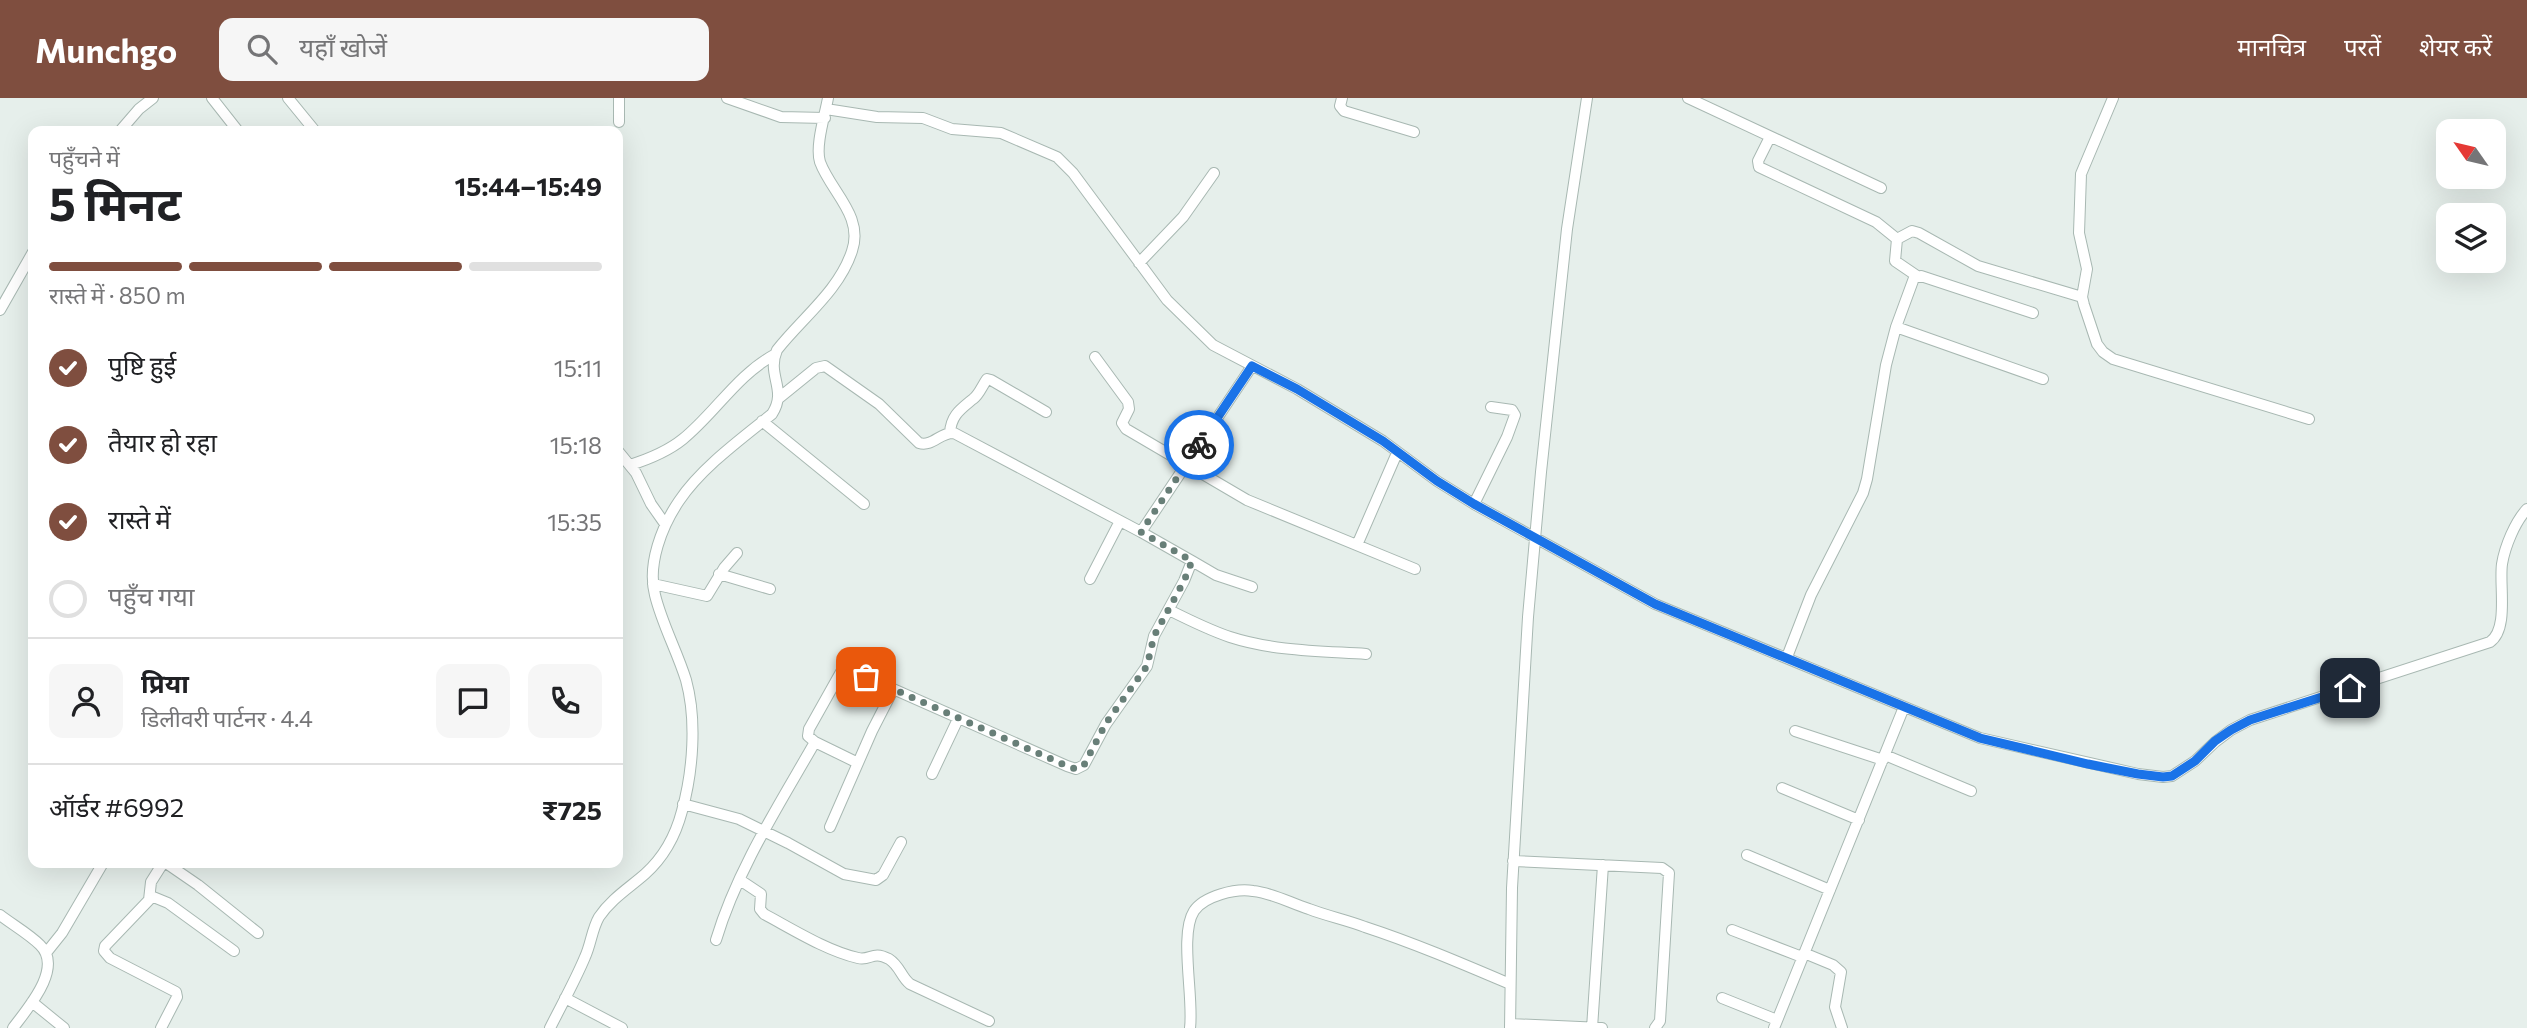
<!DOCTYPE html>
<html lang="hi">
<head>
<meta charset="utf-8">
<style>
  :root { --surface:#fff; --page:#f6f6f6; --text:#202124; --muted:#757577; --line:#e0e0e0; --accent:#7f4e3f }
  body { margin:0; font-family:Commissioner,"Noto Sans Devanagari",sans-serif; background:var(--page); color:var(--text); height:100vh; display:flex; flex-direction:column; font-size:26px; white-space:nowrap }
  * { box-sizing:border-box; margin:0 }
  p { font-size:23px; color:var(--muted) }
  .icon { flex:none; width:38px; height:38px; fill:none; stroke:currentColor; stroke-width:2; stroke-linecap:round; stroke-linejoin:round }
  .map { position:relative; flex:1; overflow:hidden }
  .drawer { position:absolute; left:28px; top:28px; width:595px; height:742px; display:flex; flex-direction:column; background:var(--surface); border-radius:14px; box-shadow:0 7px 28px #0002 }
  .drawer>* { flex:none }
  .needle { width:46px; rotate:304deg }
  .buttons { position:absolute; left:2436px; top:21px; display:grid; gap:14px }
  .buttons a { display:grid; place-items:center; width:70px; height:70px; border-radius:14px; background:var(--surface); box-shadow:0 7px 28px #0002; font-size:35px }
  .pin { position:absolute; display:grid; place-items:center; width:60px; height:60px; color:#fff; margin:-30px; border-radius:14px; box-shadow:0 4px 10px #0006 }
  .courier { position:absolute; display:grid; place-items:center; width:70px; height:70px; margin:-35px; border:5px solid #1a73e8; border-radius:50%; background:#fff; color:#222; box-shadow:0 2px 9px #0007 }
  .head em { font-style:normal; font-weight:700 }
  .head div { display:flex; flex-direction:column-reverse }
  .head { display:flex; align-items:center; justify-content:space-between; height:119px; padding:0 21px }
  h1 { font-size:46px; font-weight:700; line-height:52px }
  .bar { display:grid; grid-template-columns:repeat(4,1fr); gap:10px 7px; align-content:center; height:84px; padding:0 21px }
  .bar i { height:9px; border-radius:5px; background:var(--line) }
  .bar .current { background:var(--accent) }
  .bar p { grid-column:span 4 }
  .line { display:flex; align-items:center; gap:18px; padding:0 21px; border-top:2px solid var(--line) }
  .line div { flex:1 }
  .round { display:grid; place-items:center; flex:none; width:74px; height:74px; border-radius:14px; background:var(--page) }
  ol { padding:0 21px; list-style:none }
  li { display:flex; align-items:center; gap:21px; height:77px }
  li p { margin-inline-start:auto }
  li .icon { padding:7px; border-radius:50%; background:var(--accent); color:#fff; stroke-width:4 }
  li:last-child { color:var(--muted) }
  li i { width:38px; height:38px; border:4px solid var(--line); border-radius:50% }
  header { display:flex; align-items:center; gap:42px; box-sizing:border-box; height:98px; padding:0 35px; background:var(--accent); color:#fff }
  header strong { font-size:33px }
  nav { display:flex; gap:38px; margin-inline-start:auto; font-size:24px }
  .search { width:490px; height:63px; background:var(--page); display:flex; align-items:center; gap:18px; box-sizing:border-box; padding:0 24px; border-radius:14px; color:var(--muted); font-size:26px }
  .map>svg:first-child { display:block }
  .lines { fill:none; stroke-linecap:round; stroke-linejoin:round }
  .street-casing { stroke:#a8b8b2; stroke-width:12 }
  .street { stroke:#fff; stroke-width:10 }
  .done { stroke:#687f78; stroke-width:7; stroke-dasharray:0 12.6 }
  .route { stroke:#1a73e8; stroke-width:9 }
</style>
</head>
<body>
<header>
<strong>Munchgo</strong>
<div class="search"><svg class="icon" aria-label="search" viewBox="0 0 24 24"><circle cx="10" cy="10" r="6"/><path d="M15 15l6 6"/></svg>यहाँ खोजें</div>
<nav><a>मानचित्र</a><a>परतें</a><a>शेयर करें</a></nav>
</header>
<div class="map">
<svg width="2527" height="930" viewBox="0 0 2527 930">
  <rect width="100%" height="100%" fill="#e6efeb"/>
  <g class="lines">
    <defs>
      <path id="street" d="M212,0l26,33
        M288,0l27,33
        M727,0l54,19 44,1
        M1342,0l-2,8 4,5 70,21
        M1688,0l193,90
        M2113,0l-32,76 -2,59 8,36 -5,28 2,8 13,39 6,8 10,7 196,60
        M826,11l51,8 46,1 29,11 49,4 56,24 16,16 94,127 46,45 84,44 86,52 54,40 37,23 181,100 325,134 158,36 25,3 9,-1 23,-15 20,-19 16,-12 19,-10 240,-78c19,-13 9,-57 12,-78 3,-18 13,-42 25,-55
        M619,24v-24
        M120,33l19,-22 14,-11
        M1770,39l-12,24 1,6 117,55 21,17 -2,22 22,15
        M1897,141l15,-8 7,2 59,33 104,31
        M1139,165l44,-46 31,-44
        M0,212l33,-58
        M1896,229l147,52
        M1095,259l33,45 1,7 -7,14 4,6 121,71 168,69
        M779,300l37,-30 9,-2 54,38 40,39c14,4 21,-11 35,-10l187,99
        M762,323l102,83
        M950,335c1,-18 11,-24 23,-34 6,-4 9,-13 14,-20l4,1 55,32
        M618,353l18,22 15,31 14,20
        M630,367c19,-6 37,-13 53,-26 32,-26 54,-64 91,-84
        M1474,406l33,-67 8,-22 -3,-5 -21,-3
        M1357,447l40,-92
        M1192,463l24,14 36,12
        M719,476l51,15
        M1090,481l30,-58
        M653,486l54,12 17,-28 13,-15
        M1169,512c20,10 40,20 61,27 43,14 90,14 136,17
        M1787,559l24,-62 52,-102 4,-14 19,-114 10,-38 18,-49 7,-2 112,37
        M1795,633l88,29
        M815,644l43,21
        M1885,657l86,36
        M932,676l26,-55
        M1782,690l77,32
        M683,706l56,15 49,24 56,31 32,6 7,-5 18,-33
        M830,729l42,-96 21,-41
        M1747,757l83,35
        M1513,763l149,7 7,5 -9,148 -5,7
        M166,765l32,22 60,48
        M740,782l21,14 -1,15 4,5c28,15 63,37 94,44 13,3 14,-8 31,1 11,7 12,18 21,25l79,37
        M151,798l17,7 66,48
        M0,817c13,10 29,19 40,30 24,23 -13,64 -27,83
        M1732,832l70,27
        M716,842c21,-70 63,-135 99,-198l-7,-6 1,-7 32,-57 8,-1 17,6 201,89 9,3 8,-4 22,-41 41,-58 7,-30 30,-55 8,-20 -51,-29 111,-166
        M46,855l16,-20 41,-70
        M1804,855l29,12 8,7 -6,35 7,21
        M565,900l57,30
        M1722,900l55,22
        M32,904l32,26
        M1510,926l92,4
        M161,930l16,-31 -1,-5 -66,-34 -6,-7 1,-5 44,-46 2,-18 12,-19
        M550,930c12,-24 25,-47 35,-71 6,-13 7,-28 14,-40 12,-18 30,-29 46,-43 19,-17 31,-40 37,-63 11,-40 15,-91 4,-131 -9,-29 -24,-56 -31,-85 -8,-31 7,-69 24,-94 22,-33 62,-62 93,-87 16,-25 -6,-38 5,-64 25,-32 62,-59 75,-99 12,-35 -21,-59 -32,-89 -5,-16 5,-47 8,-64
        M1190,930c4,-30 -11,-94 4,-117 10,-15 42,-23 59,-20 20,2 37,12 56,18 18,7 38,11 56,18 49,16 98,37 145,57
        M1510,930l2,-140 16,-271 13,-145 26,-243 20,-131
        M1592,930l11,-163
        M1774,930l130,-321"/>
    </defs>
    <use href="#street" class="street-casing"/>
    <use href="#street" class="street"/>
  </g>
  <g class="lines">
    <path class="done" d="M866,579l201,89 9,3 8,-4 22,-42 41,-57 7,-30 30,-55 8,-20 -51,-29 58,-87"/>
    <path class="route" d="M1199,347l53,-79 45,23 86,52 54,40 37,23 181,100 325,134 108,26 50,10 25,3 9,-1 23,-15 20,-20 16,-11 19,-10 100,-32"/>
  </g>
</svg>
<div class="buttons">
<a><svg class="needle" viewBox="-14 -14 28 28"><path d="M0-13l5 13h-10z" fill="#e53935"/><path d="M0 13l5-13h-10z" fill="#757577"/></svg></a>
<a><svg class="icon" aria-label="layers" viewBox="0 0 24 24"><path d="M12 4l9 5-9 5-9-5zM3 14l9 5 9-5"/></svg></a>
</div>
<div class="pin" style="left:866px;top:579px;background:#ea580c"><svg class="icon" aria-label="bag" viewBox="0 0 24 24"><path d="M5 8h14l-1 12H6zM9 8a3 3 0 0 1 6 0"/></svg></div>
<div class="pin" style="left:2350px;top:590px;background:#1f2937"><svg class="icon" aria-label="home" viewBox="0 0 24 24"><path d="M3 11l9-7 9 7M6 9v11h12V9"/></svg></div>
<div class="courier" style="left:1199px;top:347px"><svg class="icon" aria-label="bike" viewBox="0 0 24 24"><circle cx="6" cy="16" r="4"/><circle cx="18" cy="16" r="4"/><path d="M6 16l4-8h5l3 8M10 8l3 8H6M13 5h3"/></svg></div>
<section class="drawer">
<div class="head"><div><h1>5 मिनट</h1><p>पहुँचने में</p></div><em>15:44–15:49</em></div>
<div class="bar"><i class="current"></i><i class="current"></i><i class="current"></i><i></i><p>रास्ते में · 850 m</p></div>
<ol>
<li><svg class="icon" aria-label="check" viewBox="0 0 24 24"><path d="M5 12l5 5 9-10"/></svg>पुष्टि हुई<p>15:11</p></li>
<li><svg class="icon" aria-label="check" viewBox="0 0 24 24"><path d="M5 12l5 5 9-10"/></svg>तैयार हो रहा<p>15:18</p></li>
<li><svg class="icon" aria-label="check" viewBox="0 0 24 24"><path d="M5 12l5 5 9-10"/></svg>रास्ते में<p>15:35</p></li>
<li><i></i>पहुँच गया</li>
</ol>
<div class="line" style="height:126px"><a class="round"><svg class="icon" aria-label="person" viewBox="0 0 24 24"><circle cx="12" cy="8" r="4"/><path d="M4 21q1-7 8-7t8 7"/></svg></a><div><b>प्रिया</b><p>डिलीवरी पार्टनर · 4.4</p></div><a class="round"><svg class="icon" aria-label="chat" viewBox="0 0 24 24"><path d="M4 5h16v11H9l-5 4z"/></svg></a><a class="round"><svg class="icon" aria-label="phone" viewBox="0 0 24 24"><path d="M5 4h4l2 5-3 2q2 4 5 5l2-3 5 2v4C11 20 4 13 5 4z"/></svg></a></div>
<div class="line" style="height:91px"><div>ऑर्डर #6992</div><b>₹725</b></div>
</section>
</div>
</body>
</html>
